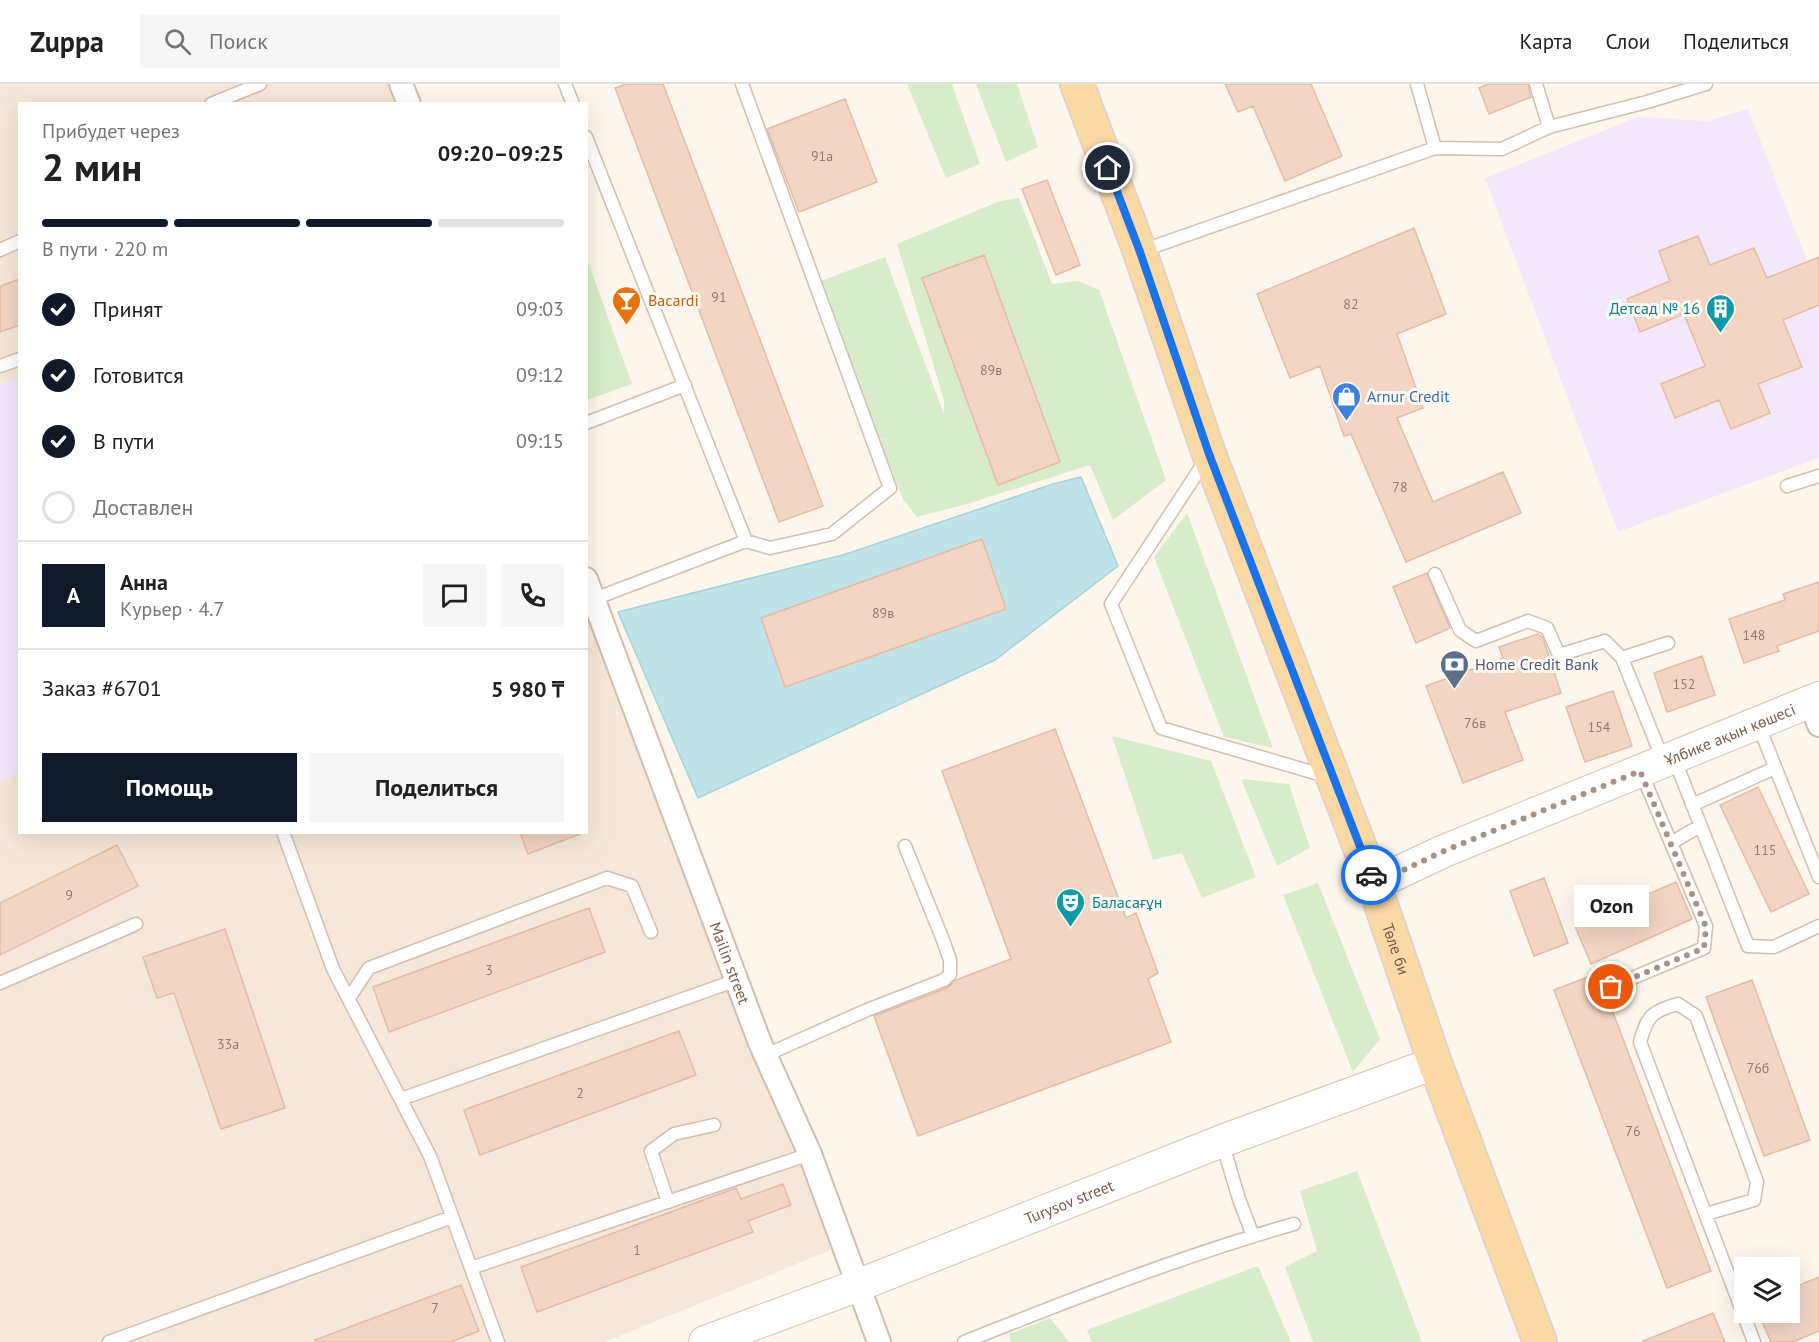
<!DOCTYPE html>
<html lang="ru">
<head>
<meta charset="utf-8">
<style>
  :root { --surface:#fff; --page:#f6f6f6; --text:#202124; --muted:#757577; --line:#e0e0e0; --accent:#111827 }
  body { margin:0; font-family:"PT Sans",sans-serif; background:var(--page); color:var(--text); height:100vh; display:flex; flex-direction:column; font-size:22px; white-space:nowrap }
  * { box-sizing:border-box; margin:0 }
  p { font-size:20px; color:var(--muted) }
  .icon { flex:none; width:33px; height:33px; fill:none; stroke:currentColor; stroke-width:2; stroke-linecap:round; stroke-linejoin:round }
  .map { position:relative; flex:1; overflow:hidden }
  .sheet { position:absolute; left:18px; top:18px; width:570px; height:732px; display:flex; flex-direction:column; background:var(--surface); border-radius:0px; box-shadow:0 6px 24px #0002 }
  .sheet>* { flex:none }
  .tools { position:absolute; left:1734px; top:1173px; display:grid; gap:12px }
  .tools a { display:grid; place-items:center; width:66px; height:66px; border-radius:0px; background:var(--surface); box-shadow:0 6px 24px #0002; font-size:30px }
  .pin { position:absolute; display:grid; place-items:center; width:51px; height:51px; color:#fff; margin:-26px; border:3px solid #fff; border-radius:50%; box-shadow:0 2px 6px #0007 }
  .courier { position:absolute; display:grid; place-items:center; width:60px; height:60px; margin:-30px; border:4px solid #1a73e8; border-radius:50%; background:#fff; color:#222; box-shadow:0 2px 8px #0007 }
  .bubble { position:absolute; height:42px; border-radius:0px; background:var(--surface); box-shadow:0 6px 24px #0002; font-size:20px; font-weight:800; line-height:42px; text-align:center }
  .headline em { font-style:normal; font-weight:800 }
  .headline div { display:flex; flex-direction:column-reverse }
  .headline { display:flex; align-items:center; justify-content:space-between; height:102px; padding:0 24px }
  h1 { font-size:39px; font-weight:800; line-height:45px }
  .bar { display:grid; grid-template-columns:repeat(4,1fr); gap:9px 6px; align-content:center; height:72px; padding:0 24px }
  .bar i { height:8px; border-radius:4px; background:var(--line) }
  .bar .on { background:var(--accent) }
  .bar p { grid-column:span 4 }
  .line { display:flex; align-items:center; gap:15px; padding:0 24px; border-top:2px solid var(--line) }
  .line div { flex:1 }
  .round { display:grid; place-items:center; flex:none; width:63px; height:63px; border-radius:0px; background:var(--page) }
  ol { padding:0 24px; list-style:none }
  li { display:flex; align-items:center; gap:18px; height:66px }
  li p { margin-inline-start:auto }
  li .icon { padding:6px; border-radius:50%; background:var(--accent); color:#fff; stroke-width:4 }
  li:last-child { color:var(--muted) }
  li i { width:33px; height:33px; border:3px solid var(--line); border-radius:50% }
  .cta { display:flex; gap:12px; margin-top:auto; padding:12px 24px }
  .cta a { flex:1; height:69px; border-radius:0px; background:var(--accent); color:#fff; font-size:24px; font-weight:800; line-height:69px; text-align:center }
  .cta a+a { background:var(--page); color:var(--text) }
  header { display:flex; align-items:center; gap:36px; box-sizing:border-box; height:84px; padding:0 30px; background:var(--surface); border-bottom:2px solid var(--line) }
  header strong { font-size:28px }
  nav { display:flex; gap:33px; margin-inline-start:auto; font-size:21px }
  .search { width:420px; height:54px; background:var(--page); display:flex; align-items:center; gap:15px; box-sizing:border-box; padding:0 21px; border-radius:0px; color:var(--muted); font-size:22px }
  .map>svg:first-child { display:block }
  .residential { fill:#f5e8da }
  .education { fill:#f3e8fa }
  .green { fill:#d8ecc9 }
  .water { fill:#bfe3e8; stroke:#a5d3da; stroke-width:1.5 }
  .building { fill:#f3d5c3; stroke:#e6bba3; stroke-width:1.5 }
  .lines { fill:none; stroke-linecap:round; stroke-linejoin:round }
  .lane-casing { stroke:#d1beb0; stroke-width:15 }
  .street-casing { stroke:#d1beb0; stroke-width:26 }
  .secondary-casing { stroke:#d6c0b0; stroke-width:34 }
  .primary-casing { stroke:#dad1cd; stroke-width:36 }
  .lane { stroke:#fff; stroke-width:12 }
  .street { stroke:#fff; stroke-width:22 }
  .secondary { stroke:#fff; stroke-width:32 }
  .primary { stroke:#fbd9a5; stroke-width:33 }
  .done { stroke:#a89285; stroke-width:6; stroke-dasharray:0 10.8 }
  .route { stroke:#1a73e8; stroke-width:8 }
  .labels { text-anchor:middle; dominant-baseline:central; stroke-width:6; stroke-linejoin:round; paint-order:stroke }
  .number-label { font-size:14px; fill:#987a6a }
  .food-label { font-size:16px; fill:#c56008; stroke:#fffaf3; text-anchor:start }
  .culture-label { font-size:16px; fill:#0d838f; stroke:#fffaf3; text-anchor:end }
  .shop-label { font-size:16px; fill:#366cbe; stroke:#fffaf3; text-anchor:start }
  .service-label { font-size:16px; fill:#4e5e75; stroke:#fffaf3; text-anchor:start }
  .street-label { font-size:16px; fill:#7a5c4d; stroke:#fffaf3 }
</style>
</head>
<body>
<header>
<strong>Zuppa</strong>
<div class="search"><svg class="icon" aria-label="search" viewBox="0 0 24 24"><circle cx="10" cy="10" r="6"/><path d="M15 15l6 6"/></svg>Поиск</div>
<nav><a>Карта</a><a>Слои</a><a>Поделиться</a></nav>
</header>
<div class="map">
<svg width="1819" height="1258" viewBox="0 0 1819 1258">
  <rect width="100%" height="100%" fill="#fdf6ec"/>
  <path class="residential" d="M0,0h387l8,19 -375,1v728h566l1,-227 246,644 -228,93h-605z"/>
  <path class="education" d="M1748,25l71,182v167l-201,74 -133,-354 153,-61 70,4z
    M19,293l1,396 -20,9v-398z"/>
  <path class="green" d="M907,0h45l28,80 -34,14z
    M976,0h41l21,63 -32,15z
    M1019,114l33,86 26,-3 21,9 67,190 -53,40 -23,-55 -123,39 -50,13 -14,-18 -23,-58 12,-5 -12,4 -59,-159 64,-24 59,157v-14l-47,-156 103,-43z
    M587,175l45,125 -45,16h-1z
    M1187,429l86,235 -49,-11 -70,-180z
    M1112,652l99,25 45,116 -54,21 -20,-45 -29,7z
    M1241,695l48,5 21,64 -33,18z
    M1318,799l62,156 -27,33 -70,-177z
    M1357,1087l65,171h-109l-28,-75 32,-16 -17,-60z
    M1258,1182l33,76h-199l-5,-12z
    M1050,1234l19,24h-58l-2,-8z"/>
  <path class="water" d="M1081,393l37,89 -123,94 -297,138 -80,-186 228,-58 207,-70z"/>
  <path class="building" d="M626,0h37l160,422 -44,16 -164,-434z
    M1225,0h86l31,72 -57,25 -32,-75 -15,6z
    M1488,0h40l3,13 -42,17 -10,-26z
    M845,15l32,83 -78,30 -32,-83z
    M1047,96l33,85 -24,10 -34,-86z
    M1414,144l32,86 -49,20 26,74 -26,10 36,84 70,-30 18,41 -115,49 -55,-128 -7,2 -24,-70 -30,12 -33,-84z
    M1698,152l12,29 44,-17 13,30 52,-21v48l-36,15 19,47 -44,17 12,29 -39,16 -12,-29 -44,18 -14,-34 44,-18 -21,-52 -44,18 -13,-33 43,-18 -11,-30z
    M984,171l76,207 -62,23 -76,-207z
    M20,195v46l-20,7v-46z
    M982,455l24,70 -221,78 -24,-69z
    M1427,489l23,55 -34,15 -23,-56z
    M1819,498v49l-42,15 2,5 -35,12 -15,-44 56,-19 -2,-6z
    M1538,550l5,4 18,55 -56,19 18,48 -60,23 -37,-97 77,-28 -4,-11z
    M1702,572l13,39 -48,17 -13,-39z
    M1613,607l19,55 -47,16 -19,-55z
    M1055,645l71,189 10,-5 22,60 -10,6 23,63 -253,94 -44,-120 73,-28 9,-8 55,-21 -69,-188z
    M1758,703l51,107 -38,18 -51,-107z
    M520,748h60v2l-52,20z
    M117,761l21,41 -138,69v-52z
    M1544,794l24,65 -34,13 -24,-65z
    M1676,798l16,37 -101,45 -16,-38z
    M589,824l16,44 -216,80 -16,-45z
    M225,845l60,179 -64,21 -47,-136 -17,5 -14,-41z
    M1598,889l113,298 -44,17 -113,-298z
    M1752,896l58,160 -46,16 -58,-159z
    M679,947l17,44 -216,80 -16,-45z
    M783,1100l8,21 -43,16 5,11 -216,80 -16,-45 215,-79 5,11z
    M1819,1193v54l-26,11h-22l-13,-30h32v-23z
    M461,1201l18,46 -28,11h-136v-2z
    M1713,1229l12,29h-82v-1z"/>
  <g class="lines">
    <defs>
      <path id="lane" d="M565,0l8,20
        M1417,0l18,64
        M1536,0l13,43
        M211,20l49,-20
        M586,53l160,404
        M0,166l20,-9
        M1141,167l294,-103 67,1 47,-22 98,-25 59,-18
        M0,282l20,-7
        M586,339l99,-38
        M1207,374l-96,146 50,124 168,49
        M1787,402l32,-10
        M1435,490l25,56 16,11 52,-20 19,7 12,27 46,-14 17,17 41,102
        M594,515l152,-58 24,7 62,-14 58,-46 -148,-404
        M1622,574l46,-15
        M1758,640l61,153
        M1674,674l74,188 26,1 45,-21
        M1692,721l83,-37
        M283,748l50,137 97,187 68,186
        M1671,759l29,-17
        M0,899l136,-59
        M1611,903l93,-39 2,-22 -65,-154
        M349,914l20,-30 238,-90 25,8 19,46
        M766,971l101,-45 77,-30 6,-6v-14l-7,-20 -38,-94
        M401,1015l336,-119
        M1222,1058l17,57 14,37
        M668,1118l-17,-51 23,-17 40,-9
        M1706,1130l48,-14 3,-18 -61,-166 -18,-12c-27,7 -31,13 -38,38l114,300
        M471,1184l339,-114
        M109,1258l343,-125
        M964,1258c108,-43 218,-86 330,-118"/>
      <g id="street">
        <path d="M401,0l8,20"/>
        <path id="s1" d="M586,495l174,464 50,111 69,188"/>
        <path d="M1810,618l9,23"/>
      </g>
      <g id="secondary">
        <path id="s2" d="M1374,800l70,-33 375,-153"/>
        <path id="s3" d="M705,1258l154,-57 363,-144 213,-78"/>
      </g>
      <g id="primary">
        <path id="s4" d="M1077,0l63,168 69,202 165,430 61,179 105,279"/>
      </g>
    </defs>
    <use href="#lane" class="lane-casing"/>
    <use href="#street" class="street-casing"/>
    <use href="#secondary" class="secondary-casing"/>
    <use href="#primary" class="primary-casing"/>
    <use href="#lane" class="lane"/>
    <use href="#street" class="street"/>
    <use href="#secondary" class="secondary"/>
    <use href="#primary" class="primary"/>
  </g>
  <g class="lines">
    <path class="done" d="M1371,791l3,9 70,-33 196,-80 66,156 -2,21 -93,39"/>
    <path class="route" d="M1108,84l32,84 69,202 162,421"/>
  </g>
  <defs>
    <symbol id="bar-pin" viewBox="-11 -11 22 30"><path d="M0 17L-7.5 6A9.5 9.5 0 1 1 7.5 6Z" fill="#e8710a" stroke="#fffaf3"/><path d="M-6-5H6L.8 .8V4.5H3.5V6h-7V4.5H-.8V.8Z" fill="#fff"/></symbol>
    <symbol id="building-pin" viewBox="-11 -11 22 30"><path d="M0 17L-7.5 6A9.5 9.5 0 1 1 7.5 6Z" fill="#0f9aa8" stroke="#fffaf3"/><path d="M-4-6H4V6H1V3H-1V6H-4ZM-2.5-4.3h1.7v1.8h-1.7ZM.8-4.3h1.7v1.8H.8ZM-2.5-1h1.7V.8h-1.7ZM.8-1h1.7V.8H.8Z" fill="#fff"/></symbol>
    <symbol id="shop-pin" viewBox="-11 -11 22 30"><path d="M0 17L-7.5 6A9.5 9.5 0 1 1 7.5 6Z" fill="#3f7fe0" stroke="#fffaf3"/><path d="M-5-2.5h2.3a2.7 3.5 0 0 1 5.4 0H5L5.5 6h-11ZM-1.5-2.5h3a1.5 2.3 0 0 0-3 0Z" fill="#fff"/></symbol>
    <symbol id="bank-pin" viewBox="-11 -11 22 30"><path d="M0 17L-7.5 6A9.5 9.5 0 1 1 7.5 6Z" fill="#5c6f8a" stroke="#fffaf3"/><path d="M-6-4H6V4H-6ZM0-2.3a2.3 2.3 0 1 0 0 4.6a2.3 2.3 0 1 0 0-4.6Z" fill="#fff"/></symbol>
    <symbol id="theatre-pin" viewBox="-11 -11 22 30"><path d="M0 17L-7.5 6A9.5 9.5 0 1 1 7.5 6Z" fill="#0f9aa8" stroke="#fffaf3"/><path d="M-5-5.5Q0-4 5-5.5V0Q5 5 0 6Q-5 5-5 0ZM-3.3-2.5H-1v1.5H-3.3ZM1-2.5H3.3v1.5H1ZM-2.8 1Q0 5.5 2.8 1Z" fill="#fff"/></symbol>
  </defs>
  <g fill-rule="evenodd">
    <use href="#bar-pin" x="610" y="200" width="33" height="45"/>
    <use href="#building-pin" x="1704" y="208" width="33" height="45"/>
    <use href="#shop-pin" x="1330" y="296" width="33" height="45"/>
    <use href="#bank-pin" x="1438" y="564" width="33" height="45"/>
    <use href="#theatre-pin" x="1054" y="802" width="33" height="45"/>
  </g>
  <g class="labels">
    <g class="number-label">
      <text x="822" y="72">91а</text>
      <text x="719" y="213">91</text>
      <text x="1351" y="220">82</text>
      <text x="991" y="286">89в</text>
      <text x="1400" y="403">78</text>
      <text x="883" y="529">89в</text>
      <text x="1754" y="551">148</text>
      <text x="1684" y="600">152</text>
      <text x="1475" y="639">76в</text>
      <text x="1599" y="643">154</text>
      <text x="1765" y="766">115</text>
      <text x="69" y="811">9</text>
      <text x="489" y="886">3</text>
      <text x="228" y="960">33а</text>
      <text x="1758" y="984">76б</text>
      <text x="580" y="1009">2</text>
      <text x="1633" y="1047">76</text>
      <text x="637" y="1166">1</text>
      <text x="435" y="1224">7</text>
    </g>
    <g class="food-label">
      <text x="648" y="216">Bacardi</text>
    </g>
    <g class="culture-label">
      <text x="1700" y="224">Детсад № 16</text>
      <text x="1092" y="818" text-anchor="start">Баласағұн</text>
    </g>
    <g class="shop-label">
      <text x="1367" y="312">Arnur Credit</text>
    </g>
    <g class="service-label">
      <text x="1475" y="580">Home Credit Bank</text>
    </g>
    <g class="street-label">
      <text stroke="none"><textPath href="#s2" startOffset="386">Ұлбике ақын көшесі</textPath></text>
      <text stroke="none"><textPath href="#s4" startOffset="922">Төле би</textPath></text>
      <text stroke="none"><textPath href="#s1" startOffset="410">Mailin street</textPath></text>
      <text stroke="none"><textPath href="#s3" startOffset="390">Turysov street</textPath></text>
    </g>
  </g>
</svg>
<div class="tools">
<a><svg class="icon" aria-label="layers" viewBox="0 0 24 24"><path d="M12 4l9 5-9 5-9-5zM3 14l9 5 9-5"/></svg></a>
</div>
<div class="pin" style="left:1611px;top:903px;background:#ea580c"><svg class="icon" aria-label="bag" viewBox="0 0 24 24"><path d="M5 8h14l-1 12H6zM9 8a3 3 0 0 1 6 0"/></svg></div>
<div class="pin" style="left:1108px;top:84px;background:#1f2937"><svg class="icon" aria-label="home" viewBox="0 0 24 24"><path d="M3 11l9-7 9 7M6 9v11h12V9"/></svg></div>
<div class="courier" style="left:1371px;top:791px"><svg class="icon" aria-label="car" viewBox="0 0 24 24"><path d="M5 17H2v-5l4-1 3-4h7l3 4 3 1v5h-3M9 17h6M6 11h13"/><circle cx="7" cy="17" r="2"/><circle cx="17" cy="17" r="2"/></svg></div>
<div class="bubble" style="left:1574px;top:801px;width:75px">Ozon</div>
<section class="sheet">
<div class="headline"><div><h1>2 мин</h1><p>Прибудет через</p></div><em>09:20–09:25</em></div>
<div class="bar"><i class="on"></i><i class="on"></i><i class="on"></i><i></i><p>В пути · 220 m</p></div>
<ol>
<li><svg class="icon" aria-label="check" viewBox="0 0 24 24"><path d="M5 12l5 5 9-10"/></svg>Принят<p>09:03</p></li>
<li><svg class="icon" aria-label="check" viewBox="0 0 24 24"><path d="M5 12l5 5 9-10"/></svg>Готовится<p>09:12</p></li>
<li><svg class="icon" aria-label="check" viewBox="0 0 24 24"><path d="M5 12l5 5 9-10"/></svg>В пути<p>09:15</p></li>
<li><i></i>Доставлен</li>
</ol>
<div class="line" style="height:108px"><b class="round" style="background:var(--accent);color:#fff">А</b><div><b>Анна</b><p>Курьер · 4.7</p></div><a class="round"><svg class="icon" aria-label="chat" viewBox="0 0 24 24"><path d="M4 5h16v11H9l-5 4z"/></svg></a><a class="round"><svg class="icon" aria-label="phone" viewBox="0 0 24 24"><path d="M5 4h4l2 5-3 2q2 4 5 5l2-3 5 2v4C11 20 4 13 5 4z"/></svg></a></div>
<div class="line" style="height:78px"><div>Заказ #6701</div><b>5 980 ₸</b></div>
<div class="cta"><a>Помощь</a><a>Поделиться</a></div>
</section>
</div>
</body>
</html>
